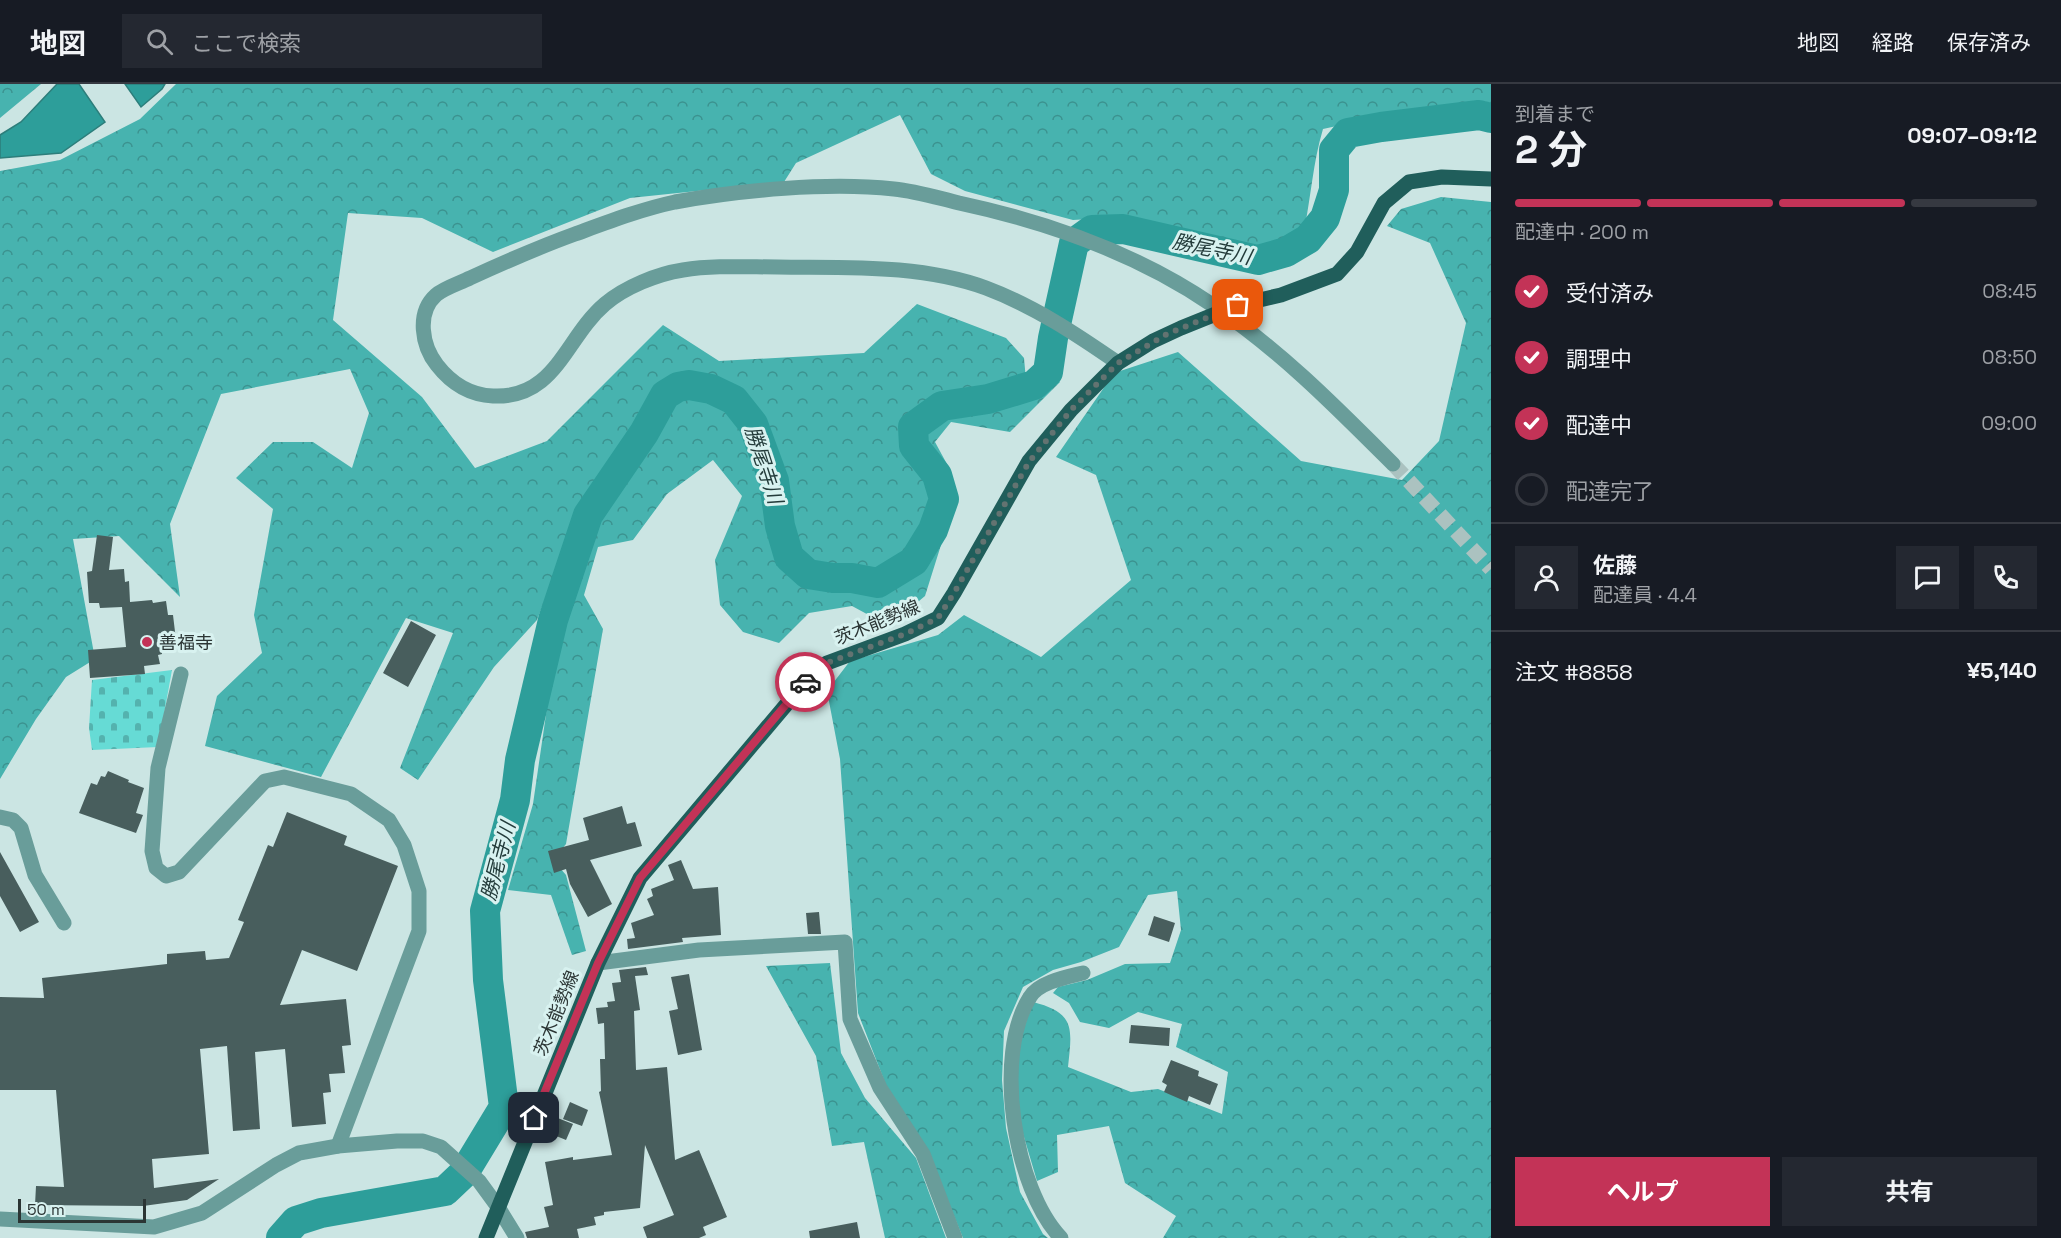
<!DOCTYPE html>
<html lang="ja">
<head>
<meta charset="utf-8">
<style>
  :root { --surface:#171b24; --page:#242831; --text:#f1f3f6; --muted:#9ea1a6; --line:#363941; --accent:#c33357 }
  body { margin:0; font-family:"Space Grotesk","Noto Sans JP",sans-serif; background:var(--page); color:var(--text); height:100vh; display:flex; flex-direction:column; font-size:22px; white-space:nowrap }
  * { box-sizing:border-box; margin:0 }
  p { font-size:20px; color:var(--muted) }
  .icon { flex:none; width:33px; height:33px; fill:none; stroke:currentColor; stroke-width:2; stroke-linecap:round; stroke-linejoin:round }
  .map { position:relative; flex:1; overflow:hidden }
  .details { display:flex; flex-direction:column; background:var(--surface); width:570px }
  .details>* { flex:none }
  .scale { position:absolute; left:18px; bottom:15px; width:128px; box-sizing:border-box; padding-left:6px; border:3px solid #2b3534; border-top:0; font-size:16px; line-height:21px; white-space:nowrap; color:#2b3534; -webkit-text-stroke:4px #d8f2f0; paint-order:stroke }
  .pin { position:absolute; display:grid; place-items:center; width:51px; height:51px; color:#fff; margin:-26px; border-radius:12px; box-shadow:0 3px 9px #0006 }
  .courier { position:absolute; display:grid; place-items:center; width:60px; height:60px; margin:-30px; border:4px solid #c33357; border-radius:50%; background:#fff; color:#222; box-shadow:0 2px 8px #0007 }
  .summary em { font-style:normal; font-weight:700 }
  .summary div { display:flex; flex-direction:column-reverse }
  .summary { display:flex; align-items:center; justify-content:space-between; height:102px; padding:0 24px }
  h1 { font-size:39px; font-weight:700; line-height:45px }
  .bar { display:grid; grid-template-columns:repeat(4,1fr); gap:9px 6px; align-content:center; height:72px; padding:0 24px }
  .bar i { height:8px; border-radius:4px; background:var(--line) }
  .bar .active { background:var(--accent) }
  .bar p { grid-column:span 4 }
  .line { display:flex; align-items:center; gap:15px; padding:0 24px; border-top:2px solid var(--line) }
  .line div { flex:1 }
  .round { display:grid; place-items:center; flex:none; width:63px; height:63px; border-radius:0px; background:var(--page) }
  ol { padding:0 24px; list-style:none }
  li { display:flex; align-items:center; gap:18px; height:66px }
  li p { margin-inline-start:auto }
  li .icon { padding:6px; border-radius:50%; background:var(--accent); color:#fff; stroke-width:4 }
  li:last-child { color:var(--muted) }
  li i { width:33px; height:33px; border:3px solid var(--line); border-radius:50% }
  .cta { display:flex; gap:12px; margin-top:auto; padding:12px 24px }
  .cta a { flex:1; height:69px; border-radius:0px; background:var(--accent); color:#fff; font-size:24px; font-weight:700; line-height:69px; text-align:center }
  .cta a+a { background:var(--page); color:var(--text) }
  header { display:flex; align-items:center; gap:36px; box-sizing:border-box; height:84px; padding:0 30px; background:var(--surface); border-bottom:2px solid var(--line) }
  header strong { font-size:28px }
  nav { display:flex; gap:33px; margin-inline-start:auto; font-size:21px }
  .search { width:420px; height:54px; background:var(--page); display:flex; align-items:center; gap:15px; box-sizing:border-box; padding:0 21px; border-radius:0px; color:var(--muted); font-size:22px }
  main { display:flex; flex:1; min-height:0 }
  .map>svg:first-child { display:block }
  .forest { fill:url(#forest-crowns) }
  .cemetery { fill:url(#cemetery-stones) }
  .water { fill:#2d9e9a; stroke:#2c7e7b; stroke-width:1.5 }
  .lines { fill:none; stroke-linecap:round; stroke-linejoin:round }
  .river { stroke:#2d9e9a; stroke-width:30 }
  .building { fill:#485e5d }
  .tertiary-tunnel { stroke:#abc2c0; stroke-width:15; stroke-dasharray:15 8; stroke-linecap:butt }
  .minor { stroke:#699d9a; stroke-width:15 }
  .tertiary { stroke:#699d9a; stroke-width:15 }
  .primary { stroke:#205e5b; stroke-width:15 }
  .done { stroke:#637371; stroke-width:6; stroke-dasharray:0 10.8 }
  .route { stroke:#c33357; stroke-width:8 }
  .poi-dot { fill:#c33357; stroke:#d8f2f0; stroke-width:2 }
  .labels { text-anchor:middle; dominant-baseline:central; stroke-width:6; stroke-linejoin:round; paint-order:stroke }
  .street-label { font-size:18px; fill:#2b3534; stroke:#d8f2f0 }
  .poi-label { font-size:18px; fill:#2b3534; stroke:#d8f2f0; text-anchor:start }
  .water-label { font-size:20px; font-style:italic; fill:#243c3b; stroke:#d8f2f0 }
</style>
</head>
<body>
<header>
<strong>地図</strong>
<div class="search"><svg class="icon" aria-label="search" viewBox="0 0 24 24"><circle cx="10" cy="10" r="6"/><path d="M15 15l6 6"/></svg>ここで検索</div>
<nav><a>地図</a><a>経路</a><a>保存済み</a></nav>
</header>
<main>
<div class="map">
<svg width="1491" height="1154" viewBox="0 0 1491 1154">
  <defs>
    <pattern id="forest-crowns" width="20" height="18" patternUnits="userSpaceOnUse" patternTransform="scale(1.5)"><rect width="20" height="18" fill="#47b3af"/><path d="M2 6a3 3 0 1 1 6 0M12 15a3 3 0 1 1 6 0" fill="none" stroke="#3b928f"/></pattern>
    <pattern id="cemetery-stones" width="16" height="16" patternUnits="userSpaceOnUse" patternTransform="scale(1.5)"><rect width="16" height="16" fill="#66dbd5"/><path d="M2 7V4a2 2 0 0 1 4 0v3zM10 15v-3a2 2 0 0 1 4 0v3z" fill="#54b2ae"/></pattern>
  </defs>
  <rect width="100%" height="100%" fill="#cbe5e3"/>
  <path class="forest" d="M0,0h41l-41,34z
    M176,0h1315v19l-9,-2 -81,11 -78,17c-10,33 -12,68 -19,102l-23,12 -33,8 -126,-34 -49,3 -108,-29 -34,-17 -31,-59 -104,48 -12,19 -154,16 -137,54 -71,-34 -74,-5 -15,107 89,77 53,71 72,-27 116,-116 56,36 145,-8 53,-49 89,34 18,20 2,22 -39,11 -47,7 -32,23 -1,26 21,31 9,21 -10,30 -17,28 -34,17 -23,-4 -41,-4 -16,-14 -16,-73 -19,-58 -22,-28 -27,-10 -20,-4 -13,1 -18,9 -80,116 -44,115 -43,47 -76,113 -18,-12 53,-135 -47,-15 -85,159 -116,-31 12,-50 45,-43 -8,-38 19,-106 -37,-31 37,-36h40l39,26 17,-55 -19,-44 -129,25 -51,130 10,73 -61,-61 -46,3 22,120 -29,18 -30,42 -36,60v-608l60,-11 80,-41z
    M1441,113l50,5v1036h-328l13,-22 -51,-33 -16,-57 -52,9 1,37 -21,9 -16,-54 -4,-45 3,-43 13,-37c43,11 39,27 35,65l63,25 27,-3 64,25 6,-42 -52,-25 6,-23 -44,-12 -29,16 -29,-6 -11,-19 -16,-10 5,-6 29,-7 38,-16 45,-1 11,-33 -4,-39 -29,4 -29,52 -38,15 -28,8 -30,17 -19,44 -2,49 4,48 14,64 23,42 5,4h-85l-35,-86 -42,-67 -28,-72 -18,-254 -13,-68 23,-30 88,-26 26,-20 77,42 90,-77 -35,-105 -40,-18 58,-84 64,-21 123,109 101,19 37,-39 27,-118 -36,-80 -43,-17 14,-17z
    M1052,291l8,7 -50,50 -59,-10 -16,20 13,24h-10l-19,-21 2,-15 24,-18 43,-6 47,-15z
    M688,308l20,2 23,9 18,25 21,52 4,45 11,34 20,19 72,9 40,-24 21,-31 3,13 -16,51 -36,30 -37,-20 -43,7 -30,30 -36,-11 -23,-27 -5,-45 27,-64 -29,-36 -46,34 -34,46 -35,7 -14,48 19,34 -37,215 -13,16 13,15 20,76 -14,4 -21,-60 -43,-5 25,-86 26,-179 33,-106 55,-81 20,-36 12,-8z
    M830,879l11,90 24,45 51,60 30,80h-61l-21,-96 -32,4 -16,-90 -50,-90z"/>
  <path class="cemetery" d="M172,586l-14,77 -66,3 -3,-22 3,-48z"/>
  <path class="water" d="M57,0h22l26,38 -44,31 -61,5v-23l21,-13z
    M125,0h40l-3,5 -21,18z"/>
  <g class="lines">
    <path class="river" d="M281,1154l15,-17 25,-8 124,-22 19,-18 40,-66 -16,-127 -3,-69 30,-111 5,-40 33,-140 35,-105 56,-82 21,-38 13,-8 11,-2 22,4 23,11 19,24 21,57 6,45 9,31 19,17 25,4h19l26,5 36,-22 19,-31 11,-31 -7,-24 -23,-29 -1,-19 29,-21 46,-7 46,-14 14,-13 5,-34 21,-95 18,-13 31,-1 135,31 28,-8 22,-13 17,-21 9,-28v-40l14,-17 33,-6 98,-12 12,3"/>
  </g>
  <path class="building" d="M97,451l16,2 -4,33 15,-1 1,13 4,-1 1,21 22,-2 1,3 13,-2 2,14h5l3,25 -15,2 1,12 -4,1 2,9 -16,2 1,8 -55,4 -2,-28 38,-3 -4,-40 -22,1 -1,-5h-10l-2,-31 5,-1z
    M411,537l25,14 -28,52 -25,-14z
    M108,687l21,9 -1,2 16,6 -8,25 7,2 -7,18 -57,-20 12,-30 6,2 4,-9 4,1z
    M622,722l5,18 8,-2 7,24 -52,14 22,44 -24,13 -18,-33 -4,-15 -12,4 -6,-22 41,-11 -6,-22z
    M287,728l60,24 -3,9 54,21 -41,105 -55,-21 -22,55 66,-6 5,46 -9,1 3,27 -16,1 2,18 -8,1 3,31 -34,3 -7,-78 -30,3 5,77 -27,2 -6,-85 -27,3 9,105 -57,5 2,29 65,-9 -32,21 -44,6 -108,-1 1,-19 28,1 -8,-97h-56v-93l44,1 -2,-20 125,-14v-10l38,-3 1,9 23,-2 15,-36 -6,-2 30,-75 5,2z
    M0,768l39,70 -19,10 -20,-36z
    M681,776l12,29 25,-2 3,48 -39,3 1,4 -55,7 -1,-10 8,-1 -4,-15 23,-8 -7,-16 6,-3 -2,-7 23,-9 -6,-15z
    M819,828l2,22h-13l-2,-21z
    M1154,832l21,7 -6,19 -21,-7z
    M646,883l2,8 -13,1 5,34 -6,1 2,59 31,-3 8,93 24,-10 28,67 -24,10 3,8 -7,3h-52l-4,-11 31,-12 -29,-70 -5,63 -36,4v3l-10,2 2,8 -19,4 2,9h-52l-2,-6 24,-5 -5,-20 9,-2 -8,-43 28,-5v3l39,-5 -13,-63 2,-1 -1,-32h5l-1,-36 -6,1 -2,-16 12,-1 -1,-5 8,-1 -3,-18 9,-1 -2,-12z
    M689,890l13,76 -24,5 -9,-44 9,-2 -7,-32z
    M1131,941l39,3 -1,18 -40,-3z
    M1171,976l28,11 -1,5 20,8 -8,21 -21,-9 -2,6 -23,-10 3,-7 -5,-3z
    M570,1018l18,8 -6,16 -19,-7z
    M555,1033l18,7 -7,16 -17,-7z
    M857,1138l3,16h-50l-1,-7z"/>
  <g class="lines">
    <path class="tertiary-tunnel" d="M1393,380l98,105"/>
    <path class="minor" d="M181,590l-23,94 -6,83 4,17 10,8 13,-4 86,-91 19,-4 67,17 38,26 15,25 15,46v40l-81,215
      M0,733l13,3 8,8 14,47 29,48
      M598,879l101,-13 146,-8 5,77 30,69 43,66 32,84
      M498,1123l19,31
      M1061,1154c-47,-49 -68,-183 -31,-241 9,-15 37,-20 53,-24"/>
    <path class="tertiary" d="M1118,279c-42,-29 -84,-57 -132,-75 -66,-24 -139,-20 -208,-21 -32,0 -64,-2 -95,3 -26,4 -58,17 -78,34 -40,34 -49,95 -112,92 -24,-1 -42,-13 -56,-31 -15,-19 -21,-52 -1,-70 8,-7 24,-12 34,-17 35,-16 69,-31 105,-44 33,-12 67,-25 100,-32 66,-12 153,-20 219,-13 22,2 44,9 65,14 89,19 179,51 255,103 66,44 123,102 179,158
      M0,1135l154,8 48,-14 74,-48 23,-12 39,-7 59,-5h26l18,6 38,34 19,26"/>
    <path class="primary" d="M486,1154l112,-275 42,-85 167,-198 20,-17 78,-29 33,-16 16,-25 75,-132 42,-51 47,-47 35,-22 28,-13 57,-23 43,-10 56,-21 20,-22 27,-49 25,-21 33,-5 49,2"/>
  </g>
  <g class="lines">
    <path class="done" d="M805,598l22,-19 78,-29 33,-16 16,-25 75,-131 42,-52 47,-47 49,-29 71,-29"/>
    <path class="route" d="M534,1034l64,-155 42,-85 165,-196"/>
  </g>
  <circle class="poi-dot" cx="147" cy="558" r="6"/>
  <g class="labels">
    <g class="street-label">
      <text transform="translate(877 538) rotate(-22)">茨木能勢線</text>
      <text transform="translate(556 929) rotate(-68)">茨木能勢線</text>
    </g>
    <g class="poi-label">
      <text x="159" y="558">善福寺</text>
    </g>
    <g class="water-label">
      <text transform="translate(1212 165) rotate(12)">勝尾寺川</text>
      <text transform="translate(764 381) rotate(72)">勝尾寺川</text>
      <text transform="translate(498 777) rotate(-75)">勝尾寺川</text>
    </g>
  </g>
</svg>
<div class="scale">50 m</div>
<div class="pin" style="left:1238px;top:221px;background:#ea580c"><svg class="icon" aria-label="bag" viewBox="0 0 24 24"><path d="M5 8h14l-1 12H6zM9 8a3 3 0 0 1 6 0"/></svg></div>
<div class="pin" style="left:534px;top:1034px;background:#1f2937"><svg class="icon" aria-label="home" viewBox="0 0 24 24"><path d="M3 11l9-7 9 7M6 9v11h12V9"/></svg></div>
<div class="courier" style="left:805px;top:598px"><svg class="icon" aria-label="car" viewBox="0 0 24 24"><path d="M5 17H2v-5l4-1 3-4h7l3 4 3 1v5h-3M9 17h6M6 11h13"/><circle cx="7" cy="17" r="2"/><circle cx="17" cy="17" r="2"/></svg></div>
</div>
<section class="details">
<div class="summary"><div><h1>2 分</h1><p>到着まで</p></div><em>09:07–09:12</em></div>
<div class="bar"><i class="active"></i><i class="active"></i><i class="active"></i><i></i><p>配達中 · 200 m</p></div>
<ol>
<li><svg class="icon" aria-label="check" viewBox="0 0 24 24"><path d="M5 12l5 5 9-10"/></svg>受付済み<p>08:45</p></li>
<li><svg class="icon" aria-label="check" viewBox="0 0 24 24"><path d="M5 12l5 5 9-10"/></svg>調理中<p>08:50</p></li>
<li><svg class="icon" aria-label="check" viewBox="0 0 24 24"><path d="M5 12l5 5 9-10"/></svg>配達中<p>09:00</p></li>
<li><i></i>配達完了</li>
</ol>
<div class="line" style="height:108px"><a class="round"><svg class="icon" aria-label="person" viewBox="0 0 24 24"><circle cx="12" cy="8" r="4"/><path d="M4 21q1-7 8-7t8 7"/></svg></a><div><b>佐藤</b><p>配達員 · 4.4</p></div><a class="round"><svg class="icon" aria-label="chat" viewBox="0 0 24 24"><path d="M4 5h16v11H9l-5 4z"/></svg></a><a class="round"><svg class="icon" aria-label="phone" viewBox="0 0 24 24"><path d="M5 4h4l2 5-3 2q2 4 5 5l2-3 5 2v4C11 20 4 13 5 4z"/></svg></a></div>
<div class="line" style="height:78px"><div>注文 #8858</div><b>¥5,140</b></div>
<div class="cta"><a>ヘルプ</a><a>共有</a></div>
</section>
</main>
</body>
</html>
